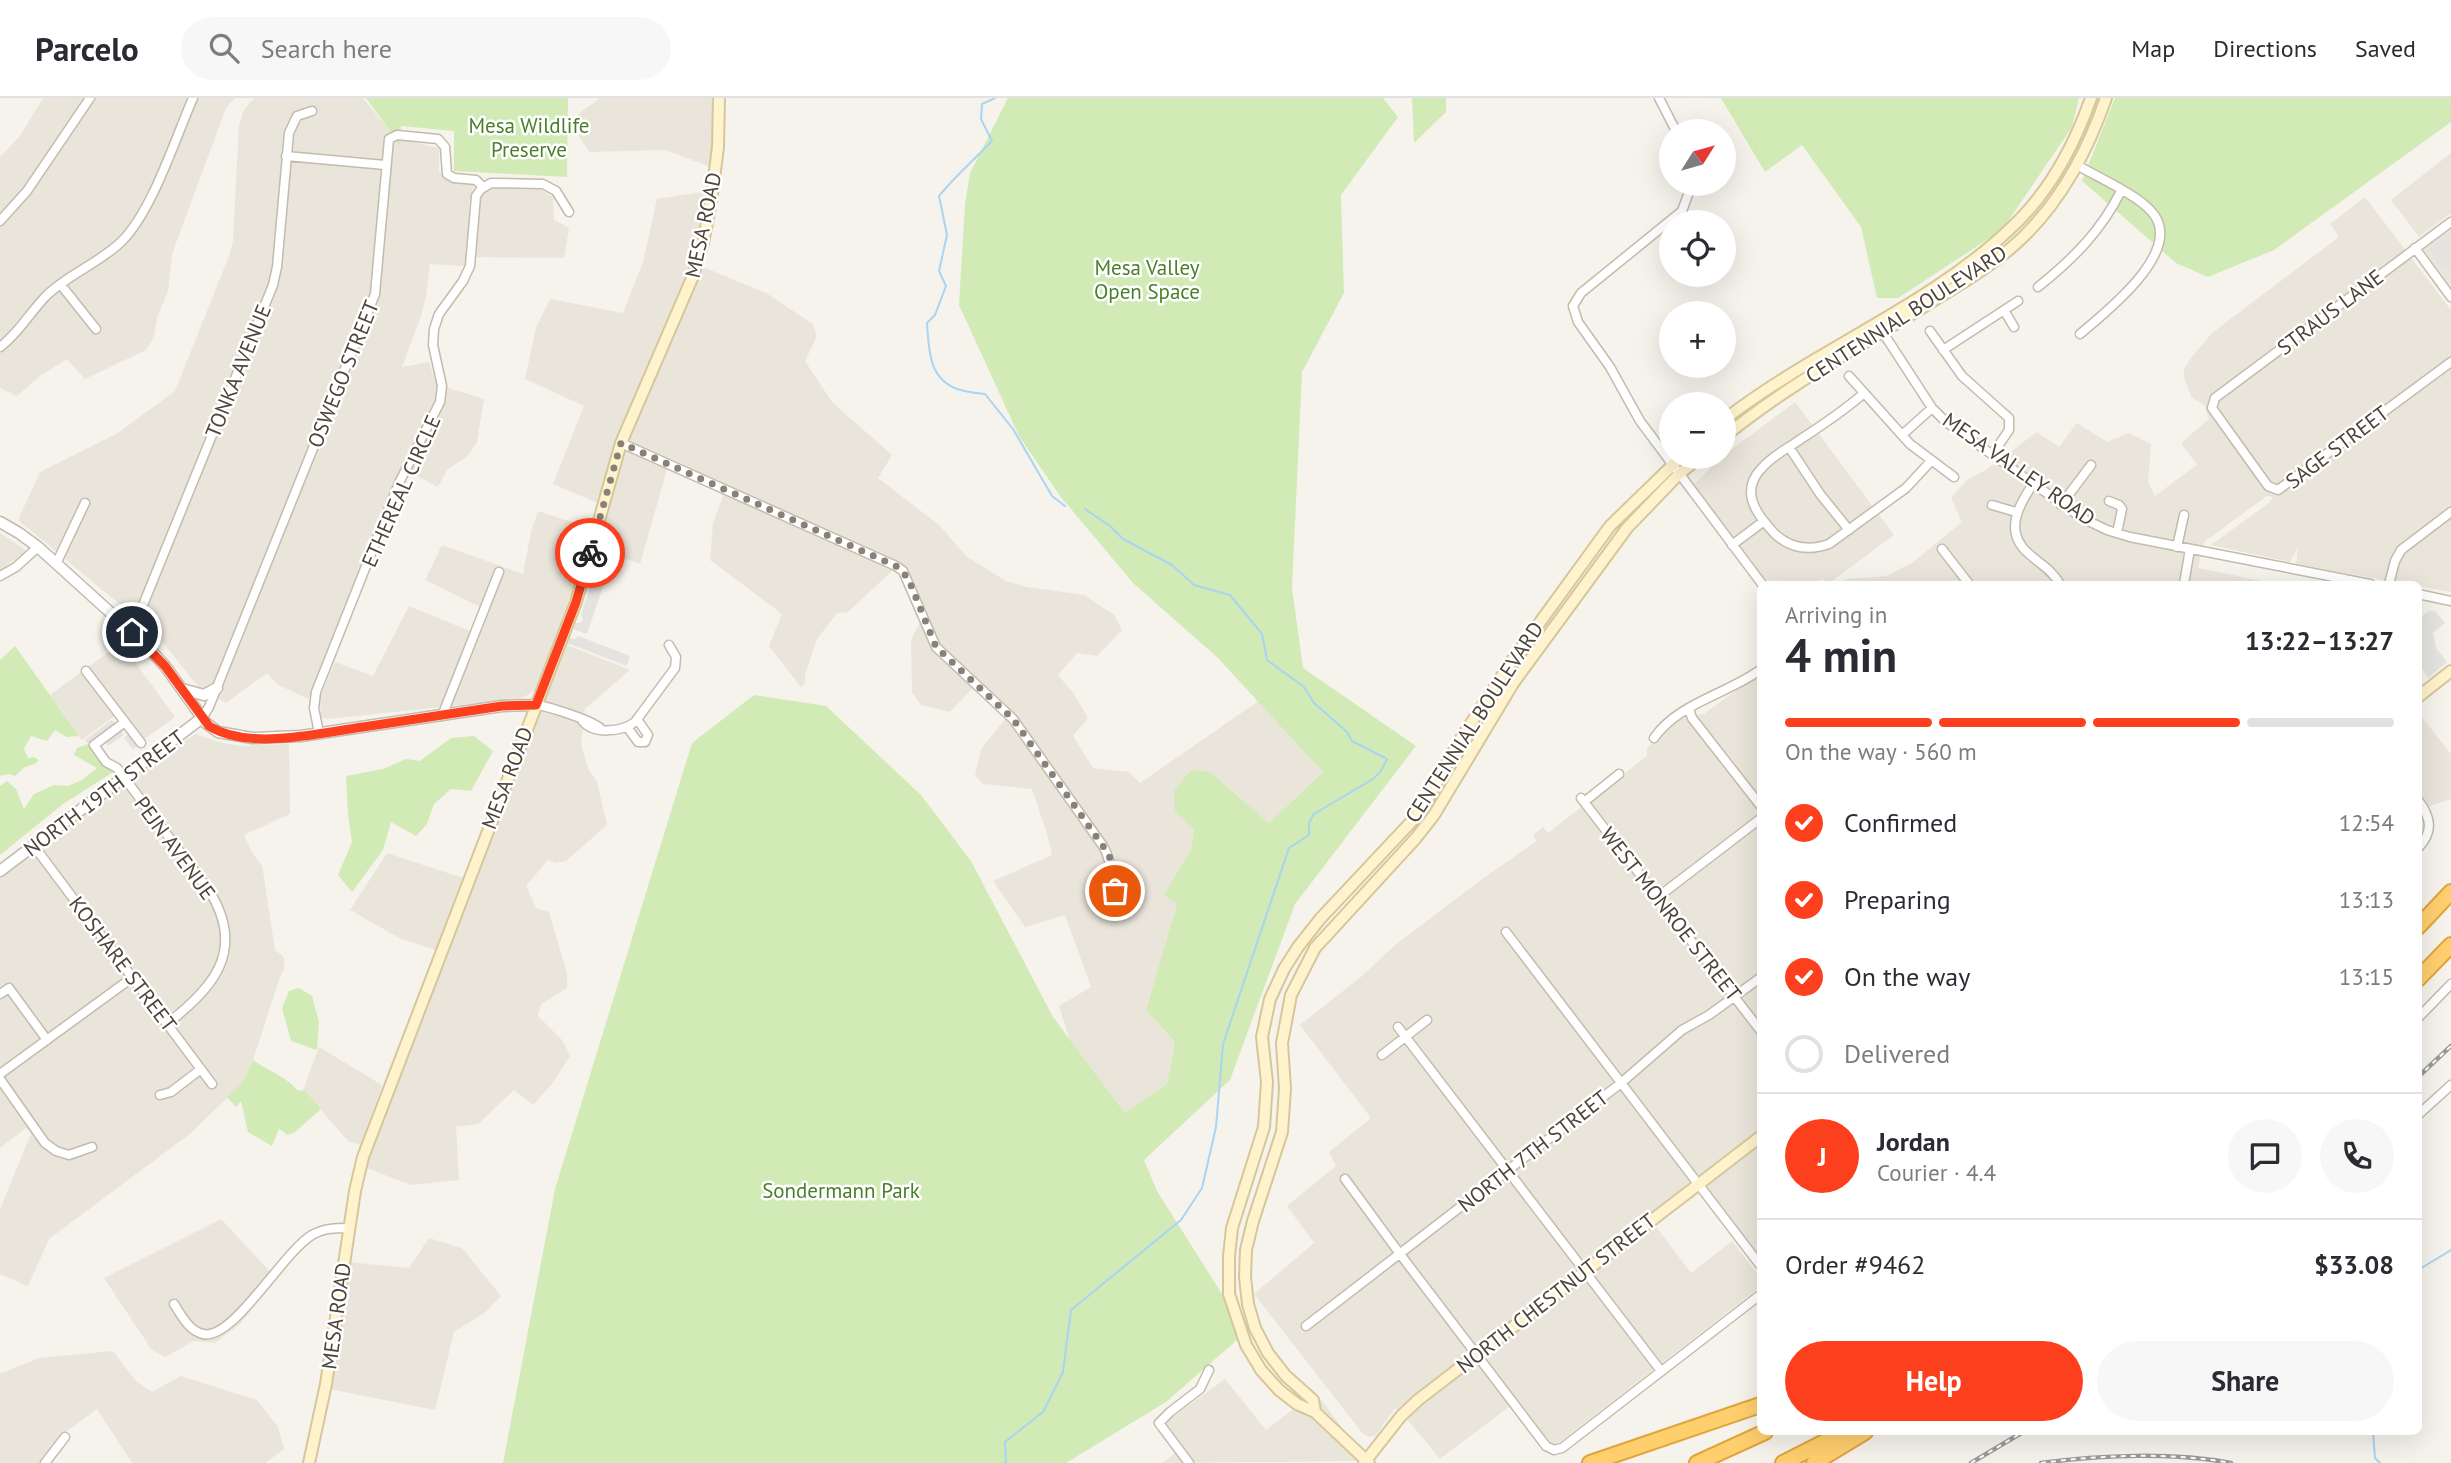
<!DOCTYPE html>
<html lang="en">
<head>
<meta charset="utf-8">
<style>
  :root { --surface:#fff; --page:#f7f7f7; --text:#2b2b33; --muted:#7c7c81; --line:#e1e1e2; --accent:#fc3f1d }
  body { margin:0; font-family:"PT Sans",sans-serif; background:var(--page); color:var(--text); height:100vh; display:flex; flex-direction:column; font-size:26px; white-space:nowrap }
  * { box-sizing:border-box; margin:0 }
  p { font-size:23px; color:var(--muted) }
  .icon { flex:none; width:38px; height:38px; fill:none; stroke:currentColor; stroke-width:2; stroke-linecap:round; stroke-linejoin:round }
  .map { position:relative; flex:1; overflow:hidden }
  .panel { position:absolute; left:1757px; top:483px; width:665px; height:854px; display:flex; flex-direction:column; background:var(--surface); border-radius:10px; box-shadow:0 7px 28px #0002 }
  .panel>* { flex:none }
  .needle { width:46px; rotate:53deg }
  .buttons { position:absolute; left:1659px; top:21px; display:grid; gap:14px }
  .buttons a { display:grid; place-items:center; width:77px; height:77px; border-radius:50%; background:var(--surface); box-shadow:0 7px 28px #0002; font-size:35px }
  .pin { position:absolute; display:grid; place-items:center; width:60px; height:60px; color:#fff; margin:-30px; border:4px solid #fff; border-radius:50%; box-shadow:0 2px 7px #0007 }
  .courier { position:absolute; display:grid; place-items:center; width:70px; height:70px; margin:-35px; border:5px solid #fc3f1d; border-radius:50%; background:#fff; color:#222; box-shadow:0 2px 9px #0007 }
  .overview em { font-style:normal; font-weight:800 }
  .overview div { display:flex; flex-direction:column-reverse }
  .overview { display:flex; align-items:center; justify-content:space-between; height:119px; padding:0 28px }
  h1 { font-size:46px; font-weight:800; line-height:52px }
  .bar { display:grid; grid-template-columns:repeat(4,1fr); gap:10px 7px; align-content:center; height:84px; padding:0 28px }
  .bar i { height:9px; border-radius:5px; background:var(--line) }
  .bar .on { background:var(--accent) }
  .bar p { grid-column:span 4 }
  .line { display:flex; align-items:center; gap:18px; padding:0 28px; border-top:2px solid var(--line) }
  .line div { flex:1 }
  .round { display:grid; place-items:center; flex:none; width:74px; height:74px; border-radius:37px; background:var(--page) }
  ol { padding:0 28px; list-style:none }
  li { display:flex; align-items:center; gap:21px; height:77px }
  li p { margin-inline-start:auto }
  li .icon { padding:7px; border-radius:50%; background:var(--accent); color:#fff; stroke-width:4 }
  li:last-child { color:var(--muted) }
  li i { width:38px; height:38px; border:4px solid var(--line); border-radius:50% }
  .button { display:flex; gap:14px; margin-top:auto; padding:14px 28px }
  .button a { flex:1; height:80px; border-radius:42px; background:var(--accent); color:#fff; font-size:28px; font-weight:800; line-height:80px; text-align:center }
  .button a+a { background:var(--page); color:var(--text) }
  header { display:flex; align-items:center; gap:42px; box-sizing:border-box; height:98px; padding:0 35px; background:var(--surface); border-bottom:2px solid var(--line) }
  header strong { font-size:33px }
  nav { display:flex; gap:38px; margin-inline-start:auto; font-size:24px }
  .search { width:490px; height:63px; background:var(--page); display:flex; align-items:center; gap:18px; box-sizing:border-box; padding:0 24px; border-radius:38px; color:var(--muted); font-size:26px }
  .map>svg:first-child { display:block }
  .residential { fill:#eae5da }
  .green { fill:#d2eab5 }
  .parking { fill:#e5e3e0 }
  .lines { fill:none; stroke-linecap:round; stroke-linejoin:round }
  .stream { stroke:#a9d4f2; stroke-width:2 }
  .minor-casing { stroke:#c2bbae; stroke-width:11 }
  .tertiary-casing { stroke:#c2bbae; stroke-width:13 }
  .secondary-casing { stroke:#d6c79b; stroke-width:14 }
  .motorway-casing { stroke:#e0a43c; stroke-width:18 }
  .minor { stroke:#fff; stroke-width:8 }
  .tertiary { stroke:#fff; stroke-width:10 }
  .secondary { stroke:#fff3cd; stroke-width:10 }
  .motorway { stroke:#ffcf6e; stroke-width:14 }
  .rail-casing { stroke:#9a9a9a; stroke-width:4.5 }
  .rail { stroke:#fff; stroke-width:2; stroke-dasharray:5; stroke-linecap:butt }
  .done { stroke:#878178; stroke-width:7; stroke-dasharray:0 12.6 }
  .route { stroke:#fc3f1d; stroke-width:9 }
  .labels { text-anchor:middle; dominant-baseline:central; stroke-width:5; stroke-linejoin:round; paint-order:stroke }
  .park-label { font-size:21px; fill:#4a7f2a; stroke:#fff }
  .street-label { font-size:21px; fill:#4b4439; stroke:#fff }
</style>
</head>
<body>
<header>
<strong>Parcelo</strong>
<div class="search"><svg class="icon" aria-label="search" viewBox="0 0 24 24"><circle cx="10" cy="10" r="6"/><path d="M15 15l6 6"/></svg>Search here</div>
<nav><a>Map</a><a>Directions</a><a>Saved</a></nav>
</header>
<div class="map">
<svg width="2451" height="1365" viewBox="0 0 2451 1365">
  <rect width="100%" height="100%" fill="#f6f3ec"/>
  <path class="residential" d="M43,0h192l-9,10 -54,146 -4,37 -11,27 -3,19 -8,13 -61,29 -18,-20 -27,17 -23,20 -17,-8v-231l20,-21z
    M254,0h109l32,40 44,10v23l6,8 9,4 20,1 -5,19 -1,49 -3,14 -35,-2 -4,33 -5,19 -19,51 27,-5 7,22 48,15 -7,43 -10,14 -20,14 -9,17 -36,-19 -19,41 -74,190 -31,-14 -11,-12 -41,30 -26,-14 -43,-54 -139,-115 22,-48 78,-39 57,-42 54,-135 4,-15 6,-116 5,-15z
    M600,0h114l1,28 -4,41 -46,-17 -76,2 -10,-16 -1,-22z
    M2451,55v60l-32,24 -28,-37z
    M494,88l44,2 15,9 1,23 15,8 -5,30 -88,-1 4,-63z
    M708,93l-8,48 -7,22 -93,243 -47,-20 31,-78 -59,-27 11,-51 14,-29 73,14 20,-51 14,-63z
    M2365,99l86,113v282l-155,-28 2,-17 -8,15 -79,-17 58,-42 4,-6 -6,-1 -63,46 -6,26 78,16h-438l8,-5 41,-3 25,-13 50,-41 -11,-24 17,-19 18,-9 51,-38 22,15 18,-24 30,19 22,-9 22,11 -3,38 7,14 24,-18 18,-13 -16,-22 28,-24 -5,-14 -12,-7 -8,-20v-9l7,-11 21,-25 127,-96 -9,-13z
    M2451,130v59l-28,-38z
    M701,168l65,27 47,31 4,12 -12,25 27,41 60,53 -14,23 61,47 27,31 40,25 21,6 57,8 30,20 8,15 -25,26 -20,-3 -19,22 16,19 14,24 -15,18 20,32 36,4 11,11 120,-83 63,72 -54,51 -59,-51 -35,40 19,17 -3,20 -26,45 12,10 -31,106 29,32 -8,42 -42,29 -56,-75 -10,-32 32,-19 -26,-72 -40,12 -32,-46 59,-26 -5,-21 -15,-45 -49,-5 -8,-9 6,-26 25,-31 -33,-30 -23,24 -29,-7 -9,-13 -1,-52 9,-18 -21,-48 -7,-3 -44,41 -11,1 -20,26 -12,36v8l-4,4 -32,-41 13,-32 -72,-54 3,-37 14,-38 -57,-26 -30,105 -42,-16 23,-92z
    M1795,304l99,133 -66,49 -6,-5 -9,5h-45l-75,-99 31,-30z
    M538,413l55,18 -45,132 -11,26 -6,6 -11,6 -192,20 -7,-2 -1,-19 15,-36 38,14 36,-70 63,26 10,-24 -57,-28 17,-35 81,29 8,-42z
    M0,435l27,18 -27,19z
    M121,545l54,74 -33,24 -22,-29 -38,28 -32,-45z
    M567,547l63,25 -45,39 -4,36 7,23 9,14 10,43 -41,36 -11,2 -7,-3 -22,26 10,22 13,4 18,61v15l-26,16 -3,12 24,24 8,16 -18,28 -19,21 -19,-15 -36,34 -22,3 3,53 -48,5 -47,-18 76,-201z
    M1760,575v585l-62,-83 -50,41 43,57 41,-32 28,36v10l-204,158 -7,-4 -31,-41 -78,59 -33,-40 -12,-11 -19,27 -6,2 -7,-3 -109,-140 60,-51 -27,-37 49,-40 -7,-14 42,-34 -71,-93 62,-49 33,-31 90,-68 52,-36 -4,-6 10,-8 5,6 99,-77v-8l34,-32 23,-2z
    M2418,614l33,42v45l-21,7 -9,7 3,11 -2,11 -3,4z
    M196,636l22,8 23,4 48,-2 1,70 -46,21 9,19 9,11 13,85 9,7v13l-4,7 -27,83 -12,24 -50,49 -142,106 -21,47 -28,-12v-65l31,-75 -5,-6 -26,20v-270l173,-130z
    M387,755l76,25 -27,72 -35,-11 -51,-29z
    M319,949l63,38 -21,60 -12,-3 -46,-52z
    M221,1121l55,59 -36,46 -25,19 -21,-2 -29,16 -13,-7 -48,-72z
    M429,1140l33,10 39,48 -15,16 -32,20 -19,78 -106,-21 19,-127 61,6z
    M113,1253l23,30 16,11 29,-16 76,24 21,27 6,22 -19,14h-133l-35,-54 -38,28 -18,26h-41v-89l39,-16z
    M1225,1281l41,51 49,-38 38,50 6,11 -3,8 -194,2 20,-15 -17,-25z"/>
  <path class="green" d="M366,0h202l-1,79 -113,-6v-40l-53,-5 -1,19z
    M1008,0h375l15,19 -57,78 3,98 -42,79 -10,216 11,80 113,78 -121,158 -65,176 -86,80 13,31 89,141 -80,70 -100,61h-563l52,-274 137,-446 62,-48 72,11 95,89 50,66 82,156 72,96 42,-29 8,-42 -29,-32 31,-106 -13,-9 27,-46 3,-20 -19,-17 -1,-21 17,-21 19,2 59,51 54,-51 -105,-114 -85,-75 -73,-87 -41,-60 -60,-131 6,-101 5,-31z
    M1412,0h34v14l-32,31z
    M1721,0h358l-7,29 -70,103 -104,68h-21l-16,-71 -59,-82 -37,27z
    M2115,0h336v24l-177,128 -66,27 -32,-14 -94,-82z
    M15,548l64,90 -12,1 -12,-7 -8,11 -16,-5 -7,13 4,9 6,-1 5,3 -4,4 -10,3 -10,9 -6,-2 -9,2v-116z
    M474,638l19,15 -22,40 -20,-2 -17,15 -7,20 -11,12 -25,-14 -8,28 -31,42 -14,-17 14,-33 -4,-28 -2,-38 37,-7 23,-10 14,2 31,-23z
    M88,646l15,20 12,7 -52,33 -63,51v-69l7,-5 9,8 8,20 10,-15 20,-9 14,1 14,-6 15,-12 -23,-13 3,-7z
    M299,890l13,8 7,26 -2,28 -26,-9 -9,-33 7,-17z
    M253,962c15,11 33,16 44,30l8,1 16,18 -26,23 -7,3 -9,-6 -7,17 -24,-14 -7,-31 -5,6 -9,-10 14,-13z"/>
  <path class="parking" d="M2451,134v34l-6,4 -16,-22z
    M599,451l15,5 -27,80 -14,-5 2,-6h5l3,-3 -2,-6 18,-52 5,-4 -1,-4 -5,-2z
    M2429,513h6l10,12 -12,10 3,15 11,14 -19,16 -9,-15 -1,-44z
    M578,538l52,20 -3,10 -60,-23 2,-5 6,1z
    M89,569l56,74 -12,8 -9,-11 4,-4 -4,-5 -3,2 3,4 -16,11 -2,-3h-4l-1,4 7,11 14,7 -7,6 -12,-7 -18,-24 27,-20 4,4 2,-3 -36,-49z"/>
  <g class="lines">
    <path class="stream" d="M995,0l-13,6 -1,15 11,22c-18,19 -37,35 -53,55l8,39 -8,36 7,15 -11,29 -8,8c2,26 1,55 30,66 8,3 19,4 28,5l28,35 39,67 13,10
      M2418,1172l33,-20
      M2373,1334l2,26 5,5
      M1006,1365l-1,-21 38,-30 20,-40 8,-62 110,-90 21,-32 14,-61 7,-83 66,-196 20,-13v-12l5,-9 59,-35 8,-8 6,-12 -35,-18 -5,-9 -33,-29 -10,-16 -37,-27 -5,-26 -32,-39 -36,-10 -22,-20 -49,-26 -13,-13 -25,-17"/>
    <defs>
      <path id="minor" d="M1659,0l17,33
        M286,58l99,9
        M2077,67c20,12 59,29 74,46 36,38 -44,100 -71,123
        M1692,86l-10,27 -101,82 -8,13 5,16 32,45 30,54 122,163
        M0,123l27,-30 63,-93
        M2451,124l-236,176 -3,10 56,78 10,4 173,-128
        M2415,150l36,49
        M61,187l35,44
        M2038,189c35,-28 63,-56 83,-96
        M2004,212l10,17
        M1880,230l52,80 14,14 136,96 25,12 23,7 240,47
        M1930,233l32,45 47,42v12l-17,25
        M0,249c19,-14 30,-35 47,-52 22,-21 52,-32 74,-53 31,-30 54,-103 72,-144
        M1943,252l75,-49
        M1849,278l61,68 44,33
        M1864,295c-21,19 -45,34 -69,50 -12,8 -25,15 -34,26 -6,6 -10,15 -10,24 1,16 14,30 24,41 16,15 34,17 54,10l77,-56 25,-27
        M1902,337l30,-27
        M621,345l275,123 7,5 33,76 77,72 90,127c11,17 6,37 18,53
        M1789,349l31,47 29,36
        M2033,386c-15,22 -29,48 -5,69 12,11 24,17 32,31
        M2109,403l10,4 3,4 -5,24
        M1992,407l24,7
        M2061,407l30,-40
        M1732,447l32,-24
        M2177,449l7,-32
        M1942,451l27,35
        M56,466l29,-61
        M0,478l16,-9 22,-20
        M2184,486l6,-35
        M2389,486l6,-23 6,-11 50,-38
        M2418,496l33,7
        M132,534l141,-347 4,-18 12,-134 8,-17 15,-5
        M86,573l55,72
        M536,607c12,1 57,16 64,23
        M1689,611l3,9 68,87
        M442,618l57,-144
        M202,620l7,-11 166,-413 14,-155 8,-4 41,4 7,8 2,27 7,4 22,2 7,7
        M582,622c10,15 40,12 53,2l40,-54 1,-11 -7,-12
        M125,624l-31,23 12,17 11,6 93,124c36,59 3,96 -42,131
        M627,629l11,15h7l3,-7 -11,-16
        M319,635l-5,-25 2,-16 83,-209 41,-81 2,-16 -9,-41 1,-16 5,-15 24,-33 7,-15 6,-70 5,-7 10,-6 52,1 13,7 13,21
        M1654,640c24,-35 73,-44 106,-68
        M1581,700l179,232
        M2418,702c13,17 16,32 0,48
        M1584,704l35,-28
        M34,748l178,238
        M1658,799l102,-78
        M1506,834l254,333
        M0,896l9,-6 38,52
        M2418,920l33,-34
        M1398,929l263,344
        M1382,957l45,-35
        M0,976l133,-97
        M0,981l45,64 11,8 13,4 23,-8
        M160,997l11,-3 30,-23
        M2418,1017l33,-30
        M1345,1081l55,75 146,192 8,4 8,-2 198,-153
        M174,1206c7,11 15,27 29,30 30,7 80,-82 109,-99 12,-7 24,-7 37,-7
        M1306,1228l315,-243 61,-53 27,-15 51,-37
        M45,1365l20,-26
        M1189,1365l-30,-40 11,-11 30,-23 9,-19"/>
      <path id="tertiary" d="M0,424l19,11 19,14 106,96 21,23 41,57 12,9 34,6 49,-2 201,-30 34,-1
        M182,591l22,6 13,-7
        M0,773l202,-153"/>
      <path id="secondary" d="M1724,322c91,-71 203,-112 287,-192 38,-35 63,-82 80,-130
        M1724,339c62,-51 133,-89 201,-131 33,-21 68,-40 96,-67 41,-39 67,-89 85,-141
        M2418,599l33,-26
        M1315,1314l-2,-12 -27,-24 -18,-23 -13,-25 -7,-24 -3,-27 1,-27 7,-29 29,-89 3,-43 -3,-46 9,-48 24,-47 101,-110 18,-23 80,-133 113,-154 51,-53 22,-18
        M309,1365l17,-79 29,-193 8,-34 213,-555 45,-159 72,-167 10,-33 8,-41 7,-55 1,-49
        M1364,1365l37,-47 17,-16 342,-263
        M1369,1365l-54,-51 -18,-8 -18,-14 -18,-20 -15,-25 -17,-51v-38l3,-28 32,-101 3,-45 -5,-45 8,-38 14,-30 14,-22 22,-28 92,-98 15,-21 33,-60 51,-78 99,-136 71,-69"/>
      <path id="motorway" d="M2418,829l33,-35
        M2418,881l33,-34
        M1590,1365l170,-58
        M1697,1365l68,-31
        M1783,1365l61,-31
        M1814,1365l51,-31"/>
    </defs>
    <use href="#minor" class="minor-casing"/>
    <use href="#tertiary" class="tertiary-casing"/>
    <use href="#secondary" class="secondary-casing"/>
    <use href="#motorway" class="motorway-casing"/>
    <use href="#minor" class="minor"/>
    <use href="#tertiary" class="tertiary"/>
    <use href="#secondary" class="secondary"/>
    <use href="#motorway" class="motorway"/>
    <defs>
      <path id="rail" d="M2418,979l33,-31
        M1971,1365l52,-31
        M2041,1365c59,-8 131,-11 190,0"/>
    </defs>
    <use href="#rail" class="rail-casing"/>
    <use href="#rail" class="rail"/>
  </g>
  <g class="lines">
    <path class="done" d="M590,455l31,-110 275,123 12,12 28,69 77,72 90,127 7,12 5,33"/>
    <path class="route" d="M132,534l33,34 44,60c40,25 110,7 154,1 47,-7 93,-14 139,-21l34,-1 40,-103 14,-49"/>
  </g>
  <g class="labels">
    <g class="park-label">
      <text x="529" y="27">Mesa Wildlife<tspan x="529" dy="24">Preserve</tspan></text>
      <text x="1147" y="169">Mesa Valley<tspan x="1147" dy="24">Open Space</tspan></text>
      <text x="841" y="1092">Sondermann Park</text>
    </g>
    <g class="street-label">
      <text transform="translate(703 127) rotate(-78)">MESA ROAD</text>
      <text transform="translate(2330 214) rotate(-37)">STRAUS LANE</text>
      <text transform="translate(1906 216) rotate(-33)">CENTENNIAL BOULEVARD</text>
      <text transform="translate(238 273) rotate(-68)">TONKA AVENUE</text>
      <text transform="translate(343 276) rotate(-68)">OSWEGO STREET</text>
      <text transform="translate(2337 349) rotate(-37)">SAGE STREET</text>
      <text transform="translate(2019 371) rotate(35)">MESA VALLEY ROAD</text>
      <text transform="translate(401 393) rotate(-66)">ETHEREAL CIRCLE</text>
      <text transform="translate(1474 624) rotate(-57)">CENTENNIAL BOULEVARD</text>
      <text transform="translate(507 680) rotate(-69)">MESA ROAD</text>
      <text transform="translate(104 695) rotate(-37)">NORTH 19TH STREET</text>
      <text transform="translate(175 750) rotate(54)">PEJN AVENUE</text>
      <text transform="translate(1671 816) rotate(52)">WEST MONROE STREET</text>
      <text transform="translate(123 866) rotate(53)">KOSHARE STREET</text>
      <text transform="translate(1533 1053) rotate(-38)">NORTH 7TH STREET</text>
      <text transform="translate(1556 1195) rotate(-38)">NORTH CHESTNUT STREET</text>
      <text transform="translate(336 1218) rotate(-82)">MESA ROAD</text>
    </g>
  </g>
</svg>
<div class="buttons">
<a><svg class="needle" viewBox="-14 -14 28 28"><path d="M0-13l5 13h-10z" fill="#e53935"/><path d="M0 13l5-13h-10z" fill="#7c7c81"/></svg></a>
<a><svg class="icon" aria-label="locate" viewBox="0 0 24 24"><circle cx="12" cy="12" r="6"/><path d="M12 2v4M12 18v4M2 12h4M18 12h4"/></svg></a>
<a>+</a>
<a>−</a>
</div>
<div class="pin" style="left:1115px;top:793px;background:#ea580c"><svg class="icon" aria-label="bag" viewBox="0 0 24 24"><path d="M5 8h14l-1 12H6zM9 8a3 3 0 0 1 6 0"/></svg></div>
<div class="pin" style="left:132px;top:534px;background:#1f2937"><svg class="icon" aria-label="home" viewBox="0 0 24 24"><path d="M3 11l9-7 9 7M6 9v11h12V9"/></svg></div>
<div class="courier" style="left:590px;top:455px"><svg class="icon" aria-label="bike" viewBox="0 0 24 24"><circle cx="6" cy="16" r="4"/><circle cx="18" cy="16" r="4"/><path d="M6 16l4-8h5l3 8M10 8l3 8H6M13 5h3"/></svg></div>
<section class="panel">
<div class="overview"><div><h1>4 min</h1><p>Arriving in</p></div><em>13:22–13:27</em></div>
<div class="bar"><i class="on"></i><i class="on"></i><i class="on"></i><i></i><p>On the way · 560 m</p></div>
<ol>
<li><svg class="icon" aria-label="check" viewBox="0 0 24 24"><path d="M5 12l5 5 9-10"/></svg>Confirmed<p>12:54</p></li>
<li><svg class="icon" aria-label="check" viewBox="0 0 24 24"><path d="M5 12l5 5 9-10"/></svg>Preparing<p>13:13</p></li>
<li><svg class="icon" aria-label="check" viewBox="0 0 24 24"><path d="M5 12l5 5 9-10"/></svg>On the way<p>13:15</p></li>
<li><i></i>Delivered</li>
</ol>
<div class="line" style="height:126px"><b class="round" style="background:var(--accent);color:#fff">J</b><div><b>Jordan</b><p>Courier · 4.4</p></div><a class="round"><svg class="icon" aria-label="chat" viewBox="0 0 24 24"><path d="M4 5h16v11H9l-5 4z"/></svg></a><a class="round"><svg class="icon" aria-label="phone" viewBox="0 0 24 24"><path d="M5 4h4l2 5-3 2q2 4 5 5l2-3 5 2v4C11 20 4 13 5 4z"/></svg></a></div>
<div class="line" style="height:91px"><div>Order #9462</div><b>$33.08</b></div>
<div class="button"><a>Help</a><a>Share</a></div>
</section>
</div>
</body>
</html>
